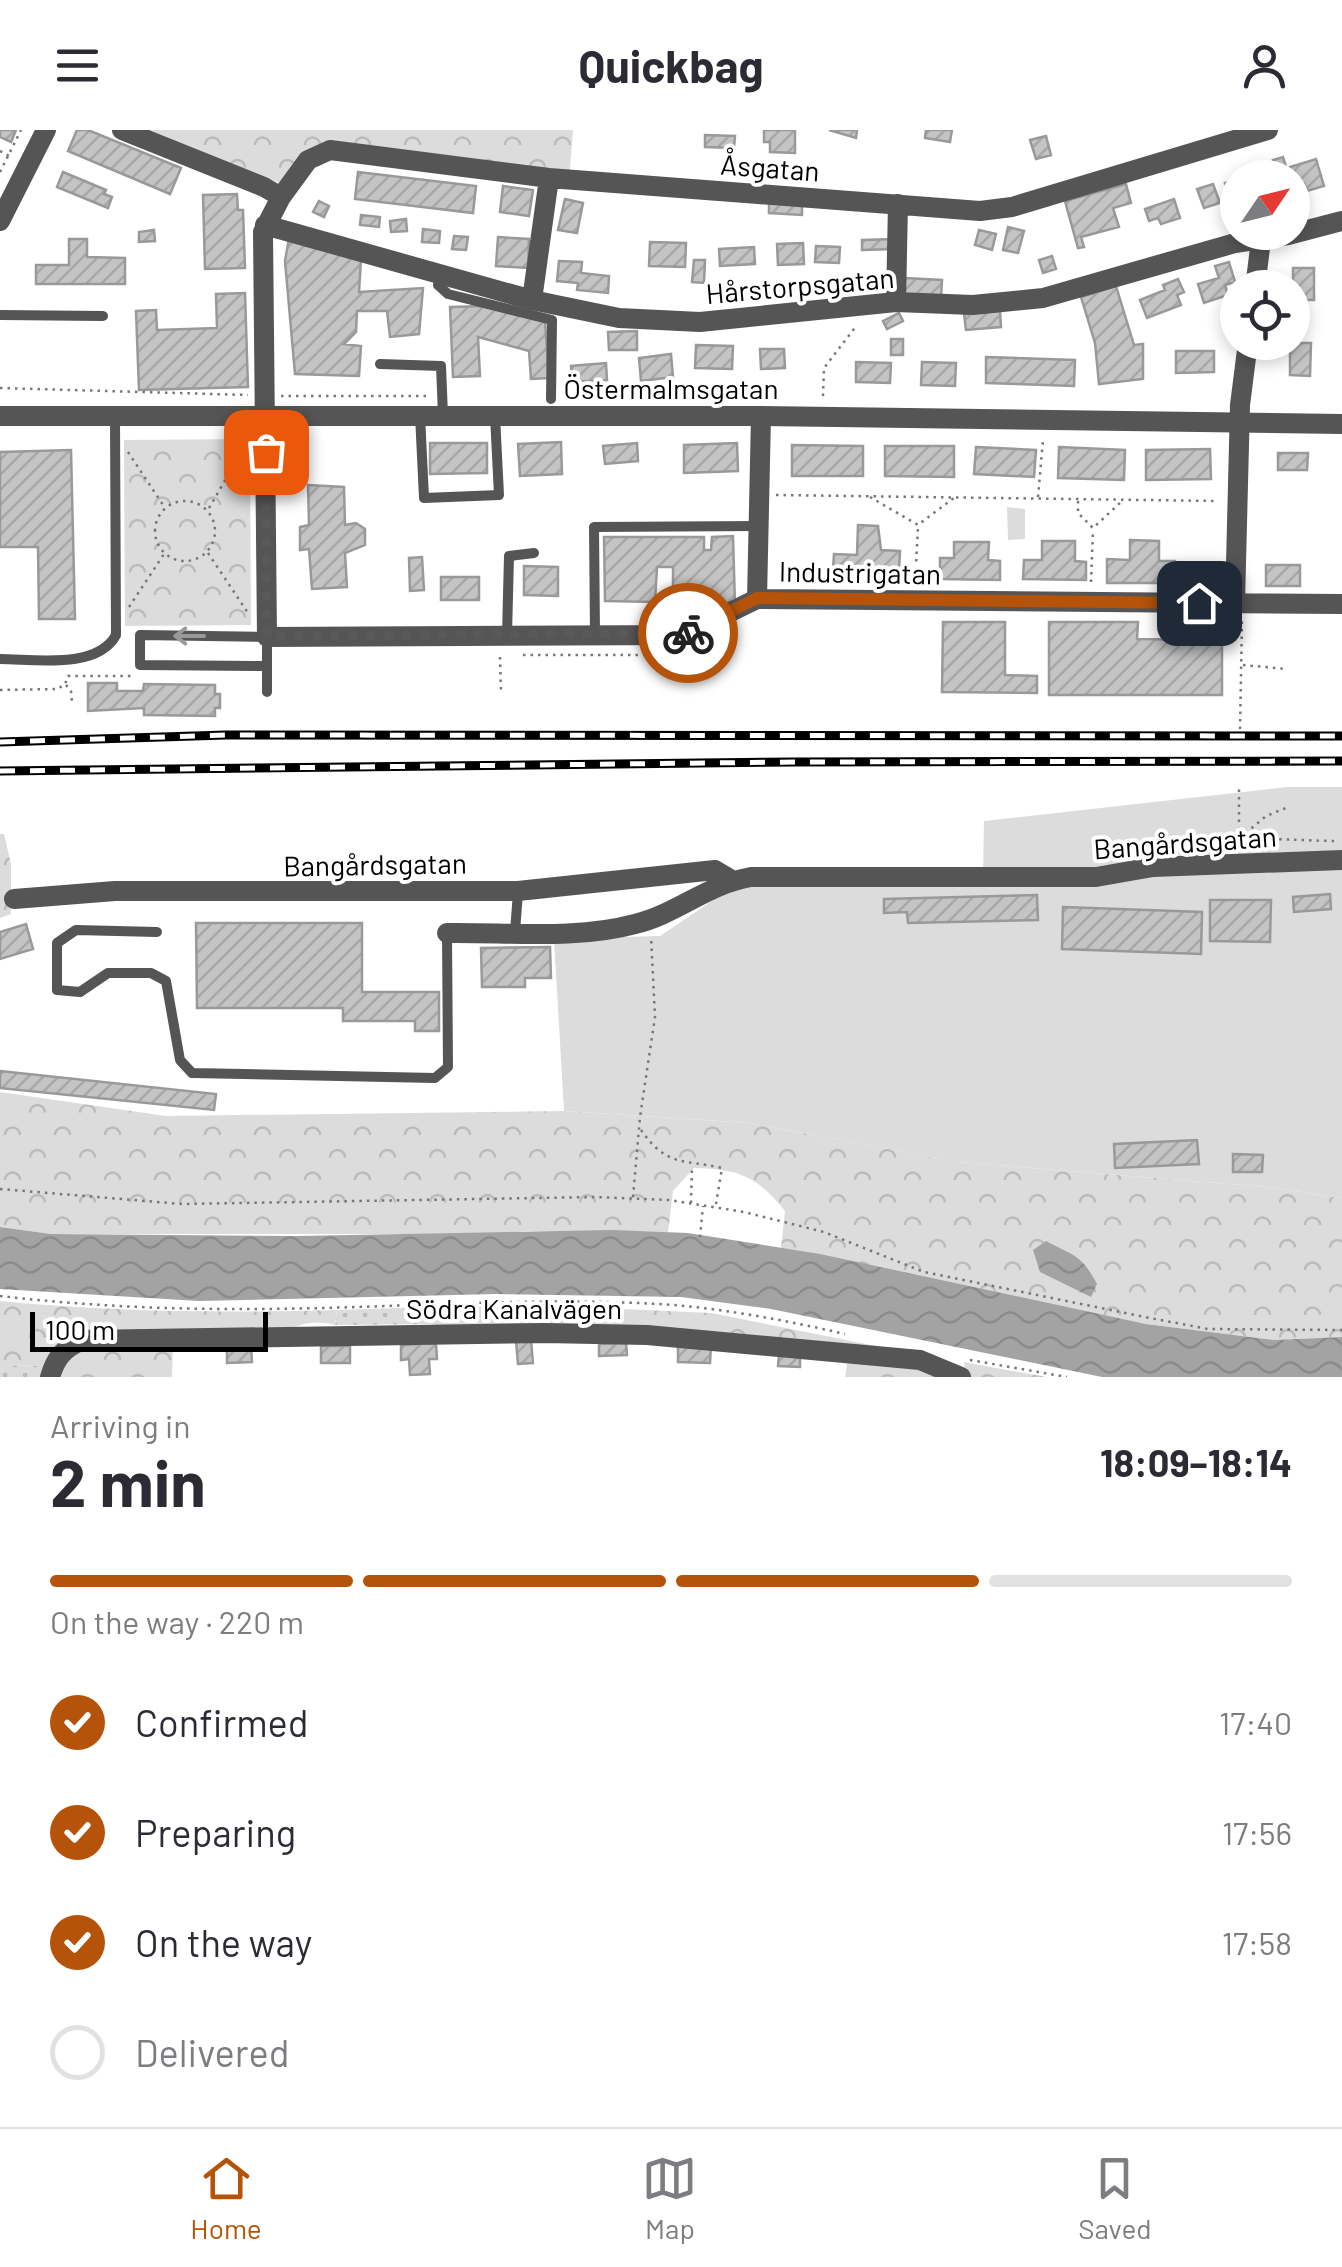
<!DOCTYPE html>
<html lang="en">
<head>
<meta charset="utf-8">
<style>
  :root { --surface:#fff; --page:#f7f7f7; --text:#2b2b33; --muted:#7c7c81; --line:#e1e1e2; --accent:#b45309 }
  body { margin:0; font-family:Barlow,sans-serif; background:var(--page); color:var(--text); height:100vh; display:flex; flex-direction:column; font-size:38px; white-space:nowrap }
  * { box-sizing:border-box; margin:0 }
  p { font-size:32px; color:var(--muted) }
  .icon { flex:none; width:55px; height:55px; fill:none; stroke:currentColor; stroke-width:2; stroke-linecap:round; stroke-linejoin:round }
  .map { position:relative; height:1247px; overflow:hidden }
  .side { display:flex; flex-direction:column; background:var(--surface); flex:1 }
  .side>* { flex:none }
  .needle { width:65px; rotate:55deg }
  .fabs { position:absolute; left:1220px; top:30px; display:grid; gap:20px }
  .fabs a { display:grid; place-items:center; width:90px; height:90px; border-radius:50%; background:var(--surface); box-shadow:0 5px 15px #0003; font-size:50px }
  .scale { position:absolute; left:30px; bottom:25px; width:238px; box-sizing:border-box; padding-left:10px; border:5px solid #000; border-top:0; font-size:28px; line-height:35px; white-space:nowrap; color:#000; -webkit-text-stroke:8px #fff; paint-order:stroke }
  .pin { position:absolute; display:grid; place-items:center; width:85px; height:85px; color:#fff; margin:-42px; border-radius:20px; box-shadow:0 5px 15px #0006 }
  .courier { position:absolute; display:grid; place-items:center; width:100px; height:100px; margin:-50px; border:8px solid #b45309; border-radius:50%; background:#fff; color:#222; box-shadow:0 2px 12px #0007 }
  .overview em { font-style:normal; font-weight:700 }
  .overview div { display:flex; flex-direction:column-reverse }
  .overview { display:flex; align-items:center; justify-content:space-between; height:170px; padding:0 50px }
  h1 { font-size:65px; font-weight:700; line-height:75px }
  .bar { display:grid; grid-template-columns:repeat(4,1fr); gap:15px 10px; align-content:center; height:120px; padding:0 50px }
  .bar i { height:12px; border-radius:8px; background:var(--line) }
  .bar .on { background:var(--accent) }
  .bar p { grid-column:span 4 }
  ol { padding:0 50px; list-style:none }
  li { display:flex; align-items:center; gap:30px; height:110px }
  li p { margin-inline-start:auto }
  li .icon { padding:10px; border-radius:50%; background:var(--accent); color:#fff; stroke-width:4 }
  li:last-child { color:var(--muted) }
  li i { width:55px; height:55px; border:5px solid var(--line); border-radius:50% }
  header { display:flex; justify-content:space-between; align-items:center; height:130px; padding:0 50px; background:var(--surface); font-size:45px; font-weight:700 }
  .dock { display:flex; justify-content:space-around; align-items:center; height:140px; border-top:2px solid var(--line); background:var(--surface); font-size:28px; color:var(--muted) }
  .dock a { display:grid; justify-items:center; gap:5px }
  .dock .on { color:var(--accent) }
  .map>svg:first-child { display:block }
  .grass { fill:url(#grass-dots) }
  .forest { fill:url(#forest-crowns) }
  .pitch { fill:#dcdcdc }
  .water { fill:url(#water-waves) }
  .building { fill:url(#building-hatch); stroke:#999; stroke-width:2.5 }
  .lines { fill:none; stroke-linecap:round; stroke-linejoin:round }
  .path { stroke:#777; stroke-width:2.5; stroke-dasharray:2.5 5; stroke-linecap:butt }
  .service { stroke:#555; stroke-width:10 }
  .minor { stroke:#555; stroke-width:20 }
  .tertiary { stroke:#555; stroke-width:20 }
  .rail-casing { stroke:#000; stroke-width:9 }
  .rail { stroke:#fff; stroke-width:5; stroke-dasharray:15; stroke-linecap:butt }
  .oneway { stroke:#999 }
  .done { stroke:#595959; stroke-width:10; stroke-dasharray:0 18 }
  .route { stroke:#b45309; stroke-width:12 }
  .labels { text-anchor:middle; dominant-baseline:central; stroke-width:8; stroke-linejoin:round; paint-order:stroke }
  .street-label { font-size:28px; fill:#000; stroke:#fff }
</style>
</head>
<body>
<header><svg class="icon" aria-label="menu" viewBox="0 0 24 24"><path d="M4 6h16M4 12h16M4 18h16"/></svg>Quickbag<svg class="icon" aria-label="person" viewBox="0 0 24 24"><circle cx="12" cy="8" r="4"/><path d="M4 21q1-7 8-7t8 7"/></svg></header>
<div class="map">
<svg width="1342" height="1247" viewBox="0 0 1342 1247">
  <defs>
    <pattern id="grass-dots" width="8" height="8" patternUnits="userSpaceOnUse" patternTransform="scale(2.5)"><rect width="8" height="8" fill="#dcdcdc"/><path d="M2 2h.1M6 6h.1" fill="none" stroke="#bbb" stroke-width="1.8" stroke-linecap="round"/></pattern>
    <pattern id="forest-crowns" width="20" height="18" patternUnits="userSpaceOnUse" patternTransform="scale(2.5)"><rect width="20" height="18" fill="#dcdcdc"/><path d="M2 6a3 3 0 1 1 6 0M12 15a3 3 0 1 1 6 0" fill="none" stroke="#bbb"/></pattern>
    <pattern id="water-waves" width="16" height="10" patternUnits="userSpaceOnUse" patternTransform="scale(2.5)"><rect width="16" height="10" fill="#a3a3a3"/><path d="M0 5q4-4 8 0t8 0" fill="none" stroke="#8b8b8b"/></pattern>
    <pattern id="building-hatch" width="6" height="6" patternUnits="userSpaceOnUse" patternTransform="scale(2.5)"><rect width="6" height="6" fill="#c4c4c4"/><path d="M-1 1l2-2M0 6l6-6M5 7l2-2" fill="none" stroke="#a7a7a7"/></pattern>
  </defs>
  <rect width="100%" height="100%" fill="#fff"/>
  <path class="grass" d="M430,1177l1,17 -96,1 2,-15z
    M0,1235l48,1 -2,11h-46z"/>
  <path class="forest" d="M142,0h431l-4,51 -258,-24 -31,26z
    M250,309l1,186 -126,1 -1,-186z
    M1007,377l18,2v30l-17,1z
    M0,704h4l7,30v50l-11,4z
    M0,962l166,24 398,-5 186,12 209,39 307,25 76,11v139l-69,3 -127,-16 -365,-76 4,-37c-28,-35 -47,-42 -91,-43l-21,23 -5,41 -143,-1 -29,3h-445l-51,-7z
    M0,1171c112,11 224,12 337,9l-2,15c-22,-5 -33,-2 -53,8l-194,2 -40,31 -48,-1z
    M557,1176l154,7 200,40 -444,-22 -36,-7 -1,-17z
    M81,1215h92l-1,32h-116z
    M848,1228l77,6 27,13h-107z
    M964,1232l82,15h-79z"/>
  <path class="pitch" d="M1288,657h54v411l-76,-11 -308,-25 -208,-39 -186,-12 -10,-172 106,-3 98,-66 225,8 1,-57z"/>
  <path class="water" d="M0,1097l51,7 247,2 314,-6 76,3 132,21 326,70 127,16 69,-3v40h-240l-331,-68 -90,-12 -185,-3 -297,7 -199,-12z
    M1046,1111c28,15 35,13 51,43l-6,13 -51,-25 -7,-22z"/>
  <path class="building" d="M0,0h16l-5,12 -11,-5z
    M77,0h11l93,38 -11,26 -102,-43z
    M764,0h31v23l-25,-1v-10h-6z
    M829,0h28l-1,8z
    M926,0h26l-2,12 -25,-4z
    M705,5l30,1 -1,12 -29,-1z
    M1046,6l5,19 -15,4 -6,-19z
    M1283,27l4,13 -10,3 -4,-13z
    M1316,29l8,27 -17,5 -3,-8 -9,3 -5,-19z
    M63,42l43,18 -2,4 8,3 -4,11 -51,-21z
    M358,42l118,14 -3,27 -118,-14z
    M1238,49v27l-4,1 -9,-24z
    M1126,54l5,19 -18,5 6,19 -38,10 3,10 -6,1 -13,-47z
    M1213,54l7,19 -16,5 -7,-19z
    M503,56l30,4 -4,26 -29,-4z
    M237,64l1,16h5l2,58 -40,1 -2,-74z
    M565,69l18,4 -6,30 -19,-3z
    M1174,69l6,19 -19,6 -3,-6 -9,3 -4,-12z
    M319,71l10,5 -5,11 -11,-5z
    M769,71l33,2v12l-33,-2z
    M361,85l19,2 -1,10 -19,-2z
    M406,89l1,12 -16,1 -1,-11z
    M1008,97l16,4 -6,22 -15,-3z
    M423,99l17,2 -1,12 -17,-1z
    M154,100l1,11 -16,1v-10z
    M979,100l17,4 -4,16 -17,-5z
    M454,106l14,1 -2,13 -14,-1z
    M498,107l31,2 -1,29 -32,-2z
    M289,108l72,21 -2,33 64,-4 -4,46 -29,3 -3,-26h-30l-1,21 -12,12 17,2 -2,30 -64,-2 -10,-113z
    M69,109h18v18l38,1v26h-89v-19h33z
    M894,109l1,10 -33,1v-10z
    M650,112l36,1 -1,24 -36,-1z
    M803,113l1,21 -26,1 -1,-21z
    M816,116l24,1 -1,16 -24,-1z
    M754,117l1,17 -35,2 -1,-17z
    M1052,126l4,13 -13,4 -4,-13z
    M694,130h11l-1,23 -12,-1z
    M559,131l23,1 -1,11 28,3 -1,17 -31,-3 1,-7 -21,-2z
    M1229,132l6,20 -10,3 3,10 -24,8 -6,-19 21,-6 -4,-12z
    M1293,138h21v32h-21z
    M905,148l37,2 -1,19 -37,-3z
    M1178,149l6,13 -7,3 4,10 -34,13 -7,-18 25,-10 -2,-5z
    M1116,156l18,59 9,-1v35l-44,5 -4,-41 -14,-46z
    M245,163l3,94 -109,3 -3,-79 20,-1 1,20 60,-2 -1,-34z
    M487,176l58,15 4,57 -18,1 -2,-28 -51,-14 2,39 -27,1 -3,-70z
    M1000,181l1,16 -35,3 -2,-16z
    M899,183l4,8 -16,8 -4,-8z
    M637,201v19h-28l-1,-18z
    M891,209h12v16h-12z
    M1290,213h21l-1,33 -20,-1z
    M696,215l37,1 -1,23 -37,-1z
    M760,219h24l1,19 -24,1z
    M1176,221h38v21l-38,1z
    M671,224l2,23 -32,4 -2,-23z
    M986,227l89,3 -1,26 -88,-3z
    M856,232l35,1 -1,20 -34,-1z
    M922,232l34,1 -1,23 -34,-1z
    M606,233l1,17 -35,2 -1,-16z
    M561,312l1,32 -42,2 -2,-32z
    M430,313h57v30l-57,1z
    M637,313l1,18 -33,3 -2,-18z
    M737,313l1,28 -54,2v-28z
    M792,315l71,1v30h-71z
    M885,316h69v31l-69,-1z
    M976,317l60,3 -2,27 -60,-3z
    M1059,317l66,3 -1,30 -66,-2z
    M1210,319l1,30 -65,1v-30z
    M71,320l4,169h-36l-1,-72h-38v-95z
    M1278,323h30l-1,17h-29z
    M308,355l36,2 1,38 11,-2 9,6v16l-20,8 2,34 -35,2 -3,-40 -9,1v-23l9,-2z
    M858,395l20,1 3,24 19,1 -1,21 -66,-3 1,-15 23,1z
    M733,406l2,69h-62v-38h-16l-2,35 -50,-1 -1,-64h100v13h7l1,-13z
    M1130,410l29,1v20h16v22h-68v-24l23,1z
    M1042,411h33v20l11,1v18l-63,-1 1,-19h18z
    M954,412h35l-1,18 12,1v19l-60,-1v-21h14z
    M422,427l2,33 -14,1 -1,-33z
    M1266,435h34v21h-34z
    M524,436l34,1v29l-34,-1z
    M441,447h38v23h-38z
    M943,492h62v53l32,1v17l-95,-1z
    M1049,492h89l-1,17 85,1v55h-173z
    M88,553h29v8h26l1,-7 71,1v9h5v14h-5v8l-71,-1v-7l-56,3z
    M1330,764l1,15 -37,3 -1,-15z
    M1037,765l1,25 -130,3 -1,-11 -23,1v-14z
    M1210,770h61l-1,42 -60,-1z
    M1063,777l139,5 -1,42 -139,-5z
    M196,793h166v69h77v39h-24v-10h-72v-13h-146z
    M26,794l7,25 -33,10v-27z
    M550,817l1,31h-26v9h-43l-1,-39z
    M0,941l216,23 -2,16 -214,-22z
    M1197,1010l2,24 -84,4 -1,-24z
    M1233,1024l30,1 -1,17h-29z
    M531,1210l2,23 -15,1 -2,-23z
    M436,1213l1,16h-8l1,15 -20,1 -1,-16 -8,1v-15z
    M626,1213l1,12 -28,1v-12z
    M678,1215l33,1 -1,17 -32,-1z
    M321,1216h29v17h-29z
    M251,1217l1,15 -25,1v-15z
    M779,1225l21,2v10l-22,-1z"/>
  <g class="lines">
    <path class="path" d="M0,21l13,7
      M0,42l21,-42
      M0,258l248,7
      M281,266h147
      M823,266l1,-28 33,-43
      M128,322l37,56
      M776,365l442,6
      M870,367l48,28 37,-28
      M1038,367l5,-57
      M155 401a30 30 0 1 1 60 0a30 30 0 1 1-60 0Z
      M1078,371v12l15,15 28,-26
      M209,378l36,-62
      M208,423l40,60
      M1091,452l2,-52
      M915,454l3,-57
      M129,477l35,-53
      M523,525h147
      M500,527l1,36
      M1243,535l44,4
      M66,555l5,6 1,12
      M0,560l58,-1 7,-5 3,-8h63
      M1240,599l2,-108
      M1239,707v-50
      M1240,708l26,-22 20,-8
      M1160,717c26,-15 139,-6 176,-6
      M641,1000c26,37 41,29 81,38l-6,36
      M0,1059l182,15 413,-7 74,3 75,12 80,20 100,40 226,46 58,11 134,1
      M633,1067l7,-80 15,-100 -4,-81
      M691,1073l1,-36
      M700,1107l3,-31
      M0,1166c78,9 156,13 234,13 147,1 293,-14 440,-4 57,5 115,16 171,29
      M970,1230l97,17"/>
    <path class="service" d="M441,144l-3,11 10,9 104,26 -1,79
      M0,185l103,1
      M380,234l61,2 2,49
      M420,285l4,83 75,-3 -4,-79
      M507,505l2,-79 25,-3
      M595,505l-1,-108 165,-1
      M0,529c34,0 97,11 116,-24l-1,-217
      M267,536l-127,-1v-30l127,2v55
      M157,802l-81,-2 -19,13v47l23,2 28,-19h43l15,8 14,79 12,13 243,5 13,-11 -1,-133
      M515,802l3,-40"/>
    <path class="minor" d="M122,0l142,57 17,10 -18,35 4,405 416,-2 74,-36 585,5
      M281,67l27,-37 22,-10 219,28 431,33 32,-4 256,-77
      M0,91l46,-91
      M265,95l267,75 87,18 81,4 196,-20 77,3 70,-7 192,-55 53,-8 54,-14
      M1255,158l6,-48
      M532,170l17,-122
      M896,172l2,-98
      M757,469l4,-183
      M1235,473l5,-198 8,-63
      M14,769l101,-8h403l197,-21 17,10
      M447,803c61,-1 129,7 188,-9 42,-10 73,-40 116,-47h345l57,-10 189,-7
      M50,1247c6,-20 14,-29 33,-37l461,-7 103,2 273,25 41,17"/>
    <path class="tertiary" d="M0,286h761l581,8"/>
    <defs>
      <path id="rail" d="M0,612l226,-7 1116,1
        M0,641l795,-9 547,-1"/>
    </defs>
    <use href="#rail" class="rail-casing"/>
    <use href="#rail" class="rail"/>
  </g>
  <defs><path id="oneway-shaft" d="M-6 0H5M1.5-3L5.5 0L1.5 3" fill="none" stroke-width="1.6" stroke-linecap="round" stroke-linejoin="round" transform="scale(2.5)"/></defs>
  <use class="oneway" href="#oneway-shaft" transform="translate(189 506) rotate(-180)"/>
  <g class="lines">
    <path class="done" d="M266,322l1,184 421,-3"/>
    <path class="route" d="M688,503l69,-35 442,5"/>
  </g>
  <g class="labels">
    <g class="street-label">
      <text transform="translate(770 37) rotate(4)">Åsgatan</text>
      <text transform="translate(800 155) rotate(-5)">Hårstorpsgatan</text>
      <text x="671" y="258">Östermalmsgatan</text>
      <text transform="translate(860 442) rotate(1)">Industrigatan</text>
      <text transform="translate(1185 712) rotate(-4)">Bangårdsgatan</text>
      <text transform="translate(375 734) rotate(-1)">Bangårdsgatan</text>
      <text x="514" y="1178">Södra Kanalvägen</text>
    </g>
  </g>
</svg>
<div class="fabs">
<a><svg class="needle" viewBox="-14 -14 28 28"><path d="M0-13l5 13h-10z" fill="#e53935"/><path d="M0 13l5-13h-10z" fill="#7c7c81"/></svg></a>
<a><svg class="icon" aria-label="locate" viewBox="0 0 24 24"><circle cx="12" cy="12" r="6"/><path d="M12 2v4M12 18v4M2 12h4M18 12h4"/></svg></a>
</div>
<div class="scale">100 m</div>
<div class="pin" style="left:266px;top:322px;background:#ea580c"><svg class="icon" aria-label="bag" viewBox="0 0 24 24"><path d="M5 8h14l-1 12H6zM9 8a3 3 0 0 1 6 0"/></svg></div>
<div class="pin" style="left:1199px;top:473px;background:#1f2937"><svg class="icon" aria-label="home" viewBox="0 0 24 24"><path d="M3 11l9-7 9 7M6 9v11h12V9"/></svg></div>
<div class="courier" style="left:688px;top:503px"><svg class="icon" aria-label="bike" viewBox="0 0 24 24"><circle cx="6" cy="16" r="4"/><circle cx="18" cy="16" r="4"/><path d="M6 16l4-8h5l3 8M10 8l3 8H6M13 5h3"/></svg></div>
</div>
<section class="side">
<div class="overview"><div><h1>2 min</h1><p>Arriving in</p></div><em>18:09–18:14</em></div>
<div class="bar"><i class="on"></i><i class="on"></i><i class="on"></i><i></i><p>On the way · 220 m</p></div>
<ol>
<li><svg class="icon" aria-label="check" viewBox="0 0 24 24"><path d="M5 12l5 5 9-10"/></svg>Confirmed<p>17:40</p></li>
<li><svg class="icon" aria-label="check" viewBox="0 0 24 24"><path d="M5 12l5 5 9-10"/></svg>Preparing<p>17:56</p></li>
<li><svg class="icon" aria-label="check" viewBox="0 0 24 24"><path d="M5 12l5 5 9-10"/></svg>On the way<p>17:58</p></li>
<li><i></i>Delivered</li>
</ol>
</section>
<nav class="dock">
<a class="on"><svg class="icon" aria-label="home" viewBox="0 0 24 24"><path d="M3 11l9-7 9 7M6 9v11h12V9"/></svg>Home</a>
<a><svg class="icon" aria-label="map" viewBox="0 0 24 24"><path d="M3 6l6-2 6 2 6-2v14l-6 2-6-2-6 2zM9 4v14M15 6v14"/></svg>Map</a>
<a><svg class="icon" aria-label="saved" viewBox="0 0 24 24"><path d="M7 4h10v16l-5-4-5 4z"/></svg>Saved</a>
</nav>
</body>
</html>
